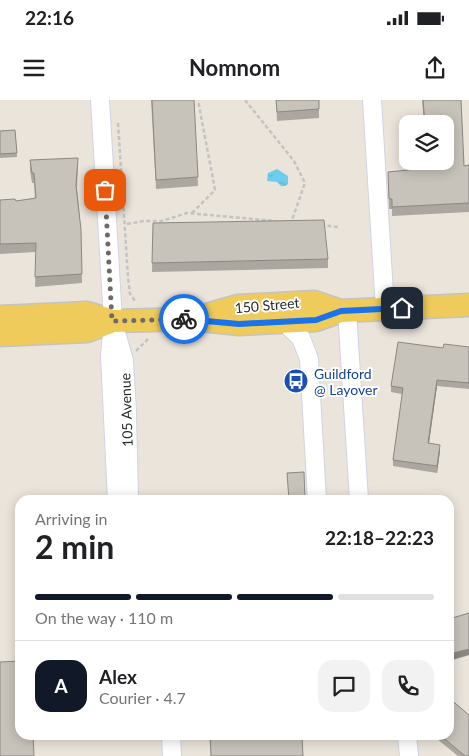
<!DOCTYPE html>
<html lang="en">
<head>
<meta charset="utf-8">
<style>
  :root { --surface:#fff; --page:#f2f2f2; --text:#202124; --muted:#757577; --line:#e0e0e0; --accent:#111827 }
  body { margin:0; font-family:Lato,sans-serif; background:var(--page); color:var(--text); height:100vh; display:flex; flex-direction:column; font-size:19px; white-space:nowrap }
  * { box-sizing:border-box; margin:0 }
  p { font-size:16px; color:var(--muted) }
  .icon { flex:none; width:28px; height:28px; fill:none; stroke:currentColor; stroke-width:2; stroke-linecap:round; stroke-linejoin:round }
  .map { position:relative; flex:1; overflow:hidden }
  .sheet { position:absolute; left:15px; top:395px; width:439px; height:245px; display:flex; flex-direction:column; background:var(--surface); border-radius:15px; box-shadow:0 2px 12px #0003 }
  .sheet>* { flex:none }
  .tools { position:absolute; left:399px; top:15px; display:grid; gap:10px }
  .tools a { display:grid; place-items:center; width:55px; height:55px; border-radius:10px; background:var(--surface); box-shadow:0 2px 12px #0003; font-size:25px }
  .pin { position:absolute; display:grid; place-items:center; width:42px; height:42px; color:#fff; margin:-21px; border-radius:10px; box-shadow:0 2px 8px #0006 }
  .courier { position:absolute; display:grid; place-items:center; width:50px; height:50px; margin:-25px; border:4px solid #1a73e8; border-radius:50%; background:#fff; color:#222; box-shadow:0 1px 6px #0007 }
  .overview em { font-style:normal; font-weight:700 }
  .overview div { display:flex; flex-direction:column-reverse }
  .overview { display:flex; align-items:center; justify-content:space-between; height:85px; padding:0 20px }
  h1 { font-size:32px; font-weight:700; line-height:38px }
  .bar { display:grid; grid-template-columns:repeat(4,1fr); gap:8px 5px; align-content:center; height:60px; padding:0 20px }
  .bar i { height:6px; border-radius:4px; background:var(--line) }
  .bar .selected { background:var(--accent) }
  .bar p { grid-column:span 4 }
  .line { display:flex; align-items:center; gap:12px; padding:0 20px; border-top:1px solid var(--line) }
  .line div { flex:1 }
  .round { display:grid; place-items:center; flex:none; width:52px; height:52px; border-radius:15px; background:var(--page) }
  .status { display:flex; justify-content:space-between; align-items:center; height:35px; padding:0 25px; background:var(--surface); direction:ltr }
  .status svg { height:14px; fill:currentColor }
  header { display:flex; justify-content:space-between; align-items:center; height:65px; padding:0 20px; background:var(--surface); font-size:22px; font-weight:700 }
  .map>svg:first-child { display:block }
  .water { fill:url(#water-ripples) }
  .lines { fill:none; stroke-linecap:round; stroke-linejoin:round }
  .minor-casing { stroke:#d0d4e2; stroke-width:20 }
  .major-casing { stroke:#c3c3c3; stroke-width:25 }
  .path { stroke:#c3c3c3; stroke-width:2.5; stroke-dasharray:4 2.5; stroke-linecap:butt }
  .minor { stroke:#fff; stroke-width:18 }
  .major { stroke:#efcb5c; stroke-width:22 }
  .wall { fill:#aba7a0 }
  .shaded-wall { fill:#8b8882 }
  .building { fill:#c7c2ba; stroke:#8b8882 }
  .done { stroke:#6d6a67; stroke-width:5; stroke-dasharray:0 9 }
  .route { stroke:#1a73e8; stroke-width:6 }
  .labels { text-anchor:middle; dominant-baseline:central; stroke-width:4; stroke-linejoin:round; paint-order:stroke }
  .street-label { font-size:14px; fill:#292929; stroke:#fff }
  .transit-label { font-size:14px; fill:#164399; stroke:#fff; text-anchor:start }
</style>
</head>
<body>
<div class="status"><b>22:16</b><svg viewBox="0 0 49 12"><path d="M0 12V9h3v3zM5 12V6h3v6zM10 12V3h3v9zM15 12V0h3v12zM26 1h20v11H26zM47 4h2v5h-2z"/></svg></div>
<header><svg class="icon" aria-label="menu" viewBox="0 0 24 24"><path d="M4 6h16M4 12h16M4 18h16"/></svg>Nomnom<svg class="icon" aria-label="share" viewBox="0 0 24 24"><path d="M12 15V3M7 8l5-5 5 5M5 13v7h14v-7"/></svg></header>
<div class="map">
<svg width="469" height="656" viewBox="0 0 469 656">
  <defs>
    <pattern id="water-ripples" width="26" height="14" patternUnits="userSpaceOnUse" patternTransform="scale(1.25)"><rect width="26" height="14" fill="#6ecded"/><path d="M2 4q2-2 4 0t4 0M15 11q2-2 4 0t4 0" fill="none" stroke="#5fb0cb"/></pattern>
  </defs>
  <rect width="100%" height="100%" fill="#ebe4db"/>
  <path class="water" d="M277,69l11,7v8l-3,2h-4l-4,-4 -10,-1 1,-8z"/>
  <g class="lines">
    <defs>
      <path id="minor" d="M100,0l13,221 -3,35 7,144
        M372,0l13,209
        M347,211l12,189
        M283,221l18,17 8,21 8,141
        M115,229l9,32 3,51 2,88
        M171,635l1,21
        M407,635l2,21"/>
      <path id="major" d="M203,216l35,-10 76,-4 27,9
        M0,217l87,-4 26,8
        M0,235l87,-4 26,-10 80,-2 46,5 77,-4 25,-9 128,-6"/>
    </defs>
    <use href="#minor" class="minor-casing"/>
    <use href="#major" class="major-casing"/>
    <path class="path" d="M245,0l49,61 11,22 -14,40
      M118,23l10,154 2,17 6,8
      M192,113l23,-23 -17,-90
      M127,124l17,-3h18l25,-8 89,8
      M321,125l17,2
      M136,251l12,-12"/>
    <use href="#minor" class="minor"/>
    <use href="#major" class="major"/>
  </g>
  <path class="wall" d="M151,0h43l4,86 -42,3z
    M276,0h43v18l-42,3z
    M422,0h39l3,66 5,-1v47l-77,4v-7h-3l-1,-37 39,-4v-7h18v-37h-21z
    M15,30l2,27 -17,1v-27z
    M30,60l48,7 -1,22 4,41 1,53 -47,4 1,-35 -36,2v-54l16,1 19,-3 -1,-15h-2l-2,-13z
    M153,123l175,36v9l-176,4z
    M469,247v42l-32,-3 -8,57 11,8 -3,22 -44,-7v-6l9,-66 -11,-2v-6z
    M432,635h17l20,21h-11z"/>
  <path class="shaded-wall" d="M437,280v6l-9,64v-7z
    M440,345v6l-3,22v-7z
    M469,549v6l-20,6v-7z"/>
  <path class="building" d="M152,0h42l4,77 -42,3z
    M276,0h43v9l-42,3z
    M423,0h38l3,66 5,-1v38l-77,4v-8h-3l-1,-27 40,-4 -1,-7h18v-37h-20z
    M15,30l2,23 -17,1v-23z
    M78,58l-2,27 5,45 1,44 -47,3 1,-34 -36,1v-44l15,-1 1,2 20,-3 -2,-25h-2l-2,-13z
    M324,120l4,39 -176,4 1,-40z
    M398,242l45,6 1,-4 25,3v36l-32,-3 -9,63 12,2 -3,21 -44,-6 10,-72 -12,-2z
    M304,372l1,28h-16l-2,-27z
    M469,513v36l-20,5v-35z
    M20,561v74h13l1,21h-34v-94z
    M449,598l20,17v41h-4l-25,-21h9z
    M210,635h52v4l40,-3 1,20h-92z"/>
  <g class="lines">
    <path class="done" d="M105,90l7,131 72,-2"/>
    <path class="route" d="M184,219l55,5 77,-4 25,-9 61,-3"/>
  </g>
  <defs>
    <symbol id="bus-disc" viewBox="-11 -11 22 22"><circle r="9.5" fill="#1a4fb4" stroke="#fff"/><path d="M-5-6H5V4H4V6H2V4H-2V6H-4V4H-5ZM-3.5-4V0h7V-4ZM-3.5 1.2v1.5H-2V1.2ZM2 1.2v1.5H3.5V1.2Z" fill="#fff"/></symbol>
  </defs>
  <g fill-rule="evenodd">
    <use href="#bus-disc" x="282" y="267" width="28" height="28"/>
  </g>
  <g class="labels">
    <g class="street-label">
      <text transform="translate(267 205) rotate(-5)">150 Street</text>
      <text transform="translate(126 310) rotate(-92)">105 Avenue</text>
    </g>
    <g class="transit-label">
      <text x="314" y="273">Guildford<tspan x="314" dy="16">@ Layover</tspan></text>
    </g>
  </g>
</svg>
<div class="tools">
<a><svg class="icon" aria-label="layers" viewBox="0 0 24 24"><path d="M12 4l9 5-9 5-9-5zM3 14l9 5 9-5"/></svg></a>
</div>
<div class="pin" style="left:105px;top:90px;background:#ea580c"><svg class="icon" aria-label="bag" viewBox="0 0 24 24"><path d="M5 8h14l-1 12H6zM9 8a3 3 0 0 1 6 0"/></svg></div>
<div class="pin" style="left:402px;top:208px;background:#1f2937"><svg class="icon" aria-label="home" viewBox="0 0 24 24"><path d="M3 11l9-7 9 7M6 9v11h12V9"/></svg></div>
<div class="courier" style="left:184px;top:219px"><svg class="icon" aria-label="bike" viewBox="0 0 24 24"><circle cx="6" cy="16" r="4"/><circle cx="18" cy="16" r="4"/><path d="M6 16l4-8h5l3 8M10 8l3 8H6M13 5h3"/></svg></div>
<section class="sheet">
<div class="overview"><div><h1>2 min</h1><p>Arriving in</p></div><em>22:18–22:23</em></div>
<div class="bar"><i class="selected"></i><i class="selected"></i><i class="selected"></i><i></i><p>On the way · 110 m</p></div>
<div class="line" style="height:90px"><b class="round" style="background:var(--accent);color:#fff">A</b><div><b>Alex</b><p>Courier · 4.7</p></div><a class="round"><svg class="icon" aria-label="chat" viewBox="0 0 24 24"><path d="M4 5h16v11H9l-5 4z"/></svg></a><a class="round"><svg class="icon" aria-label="phone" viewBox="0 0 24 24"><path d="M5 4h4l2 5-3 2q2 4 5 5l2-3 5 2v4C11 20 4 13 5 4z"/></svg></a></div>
</section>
</div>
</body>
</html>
